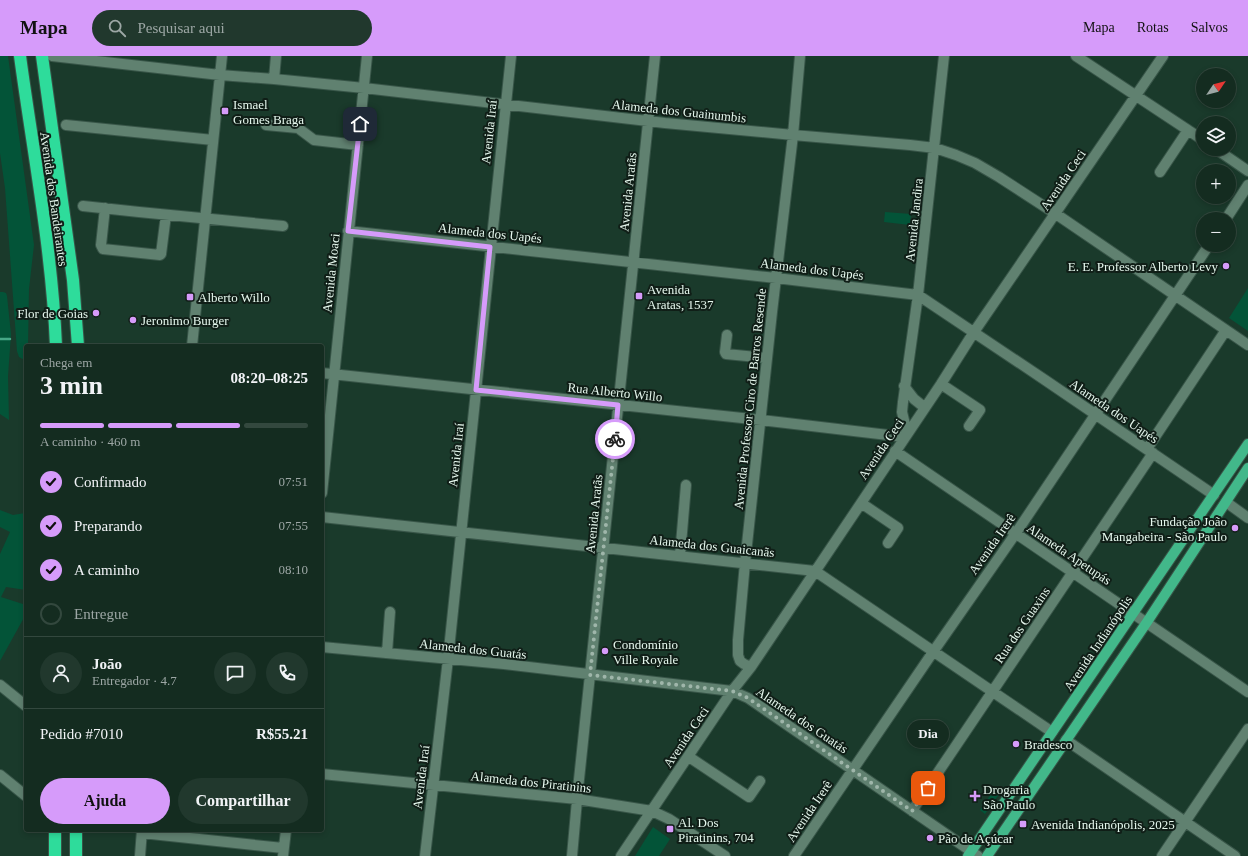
<!DOCTYPE html>
<html lang="pt">
<head>
<meta charset="utf-8">
<style>
  :root { --surface:#142c20; --page:#21382d; --text:#f1f3f6; --muted:#9da7a5; --line:#33483e; --accent:#d69bfa }
  body { margin:0; font-family:Georgia,serif; background:var(--page); color:var(--text); height:100vh; display:flex; flex-direction:column; font-size:15px; white-space:nowrap }
  * { box-sizing:border-box; margin:0 }
  p { font-size:13px; color:var(--muted) }
  .icon { flex:none; width:22px; height:22px; fill:none; stroke:currentColor; stroke-width:2; stroke-linecap:round; stroke-linejoin:round }
  .map { position:relative; flex:1; overflow:hidden }
  .panel { position:absolute; left:24px; top:288px; width:300px; height:488px; display:flex; flex-direction:column; background:var(--surface); border-radius:4px; box-shadow:0 2px 6px #0003,0 0 0 1px var(--line) }
  .panel>* { flex:none }
  .needle { width:26px; rotate:55deg }
  .fabs { position:absolute; left:1196px; top:12px; display:grid; gap:8px }
  .fabs a { display:grid; place-items:center; width:40px; height:40px; border-radius:50%; background:var(--surface); box-shadow:0 2px 6px #0003,0 0 0 1px var(--line); font-size:20px }
  .pin { position:absolute; display:grid; place-items:center; width:34px; height:34px; color:#fff; margin:-17px; border-radius:8px; box-shadow:0 2px 6px #0006 }
  .courier { position:absolute; display:grid; place-items:center; width:40px; height:40px; margin:-20px; border:3px solid #d69bfa; border-radius:50%; background:#fff; color:#222; box-shadow:0 1px 5px #0007 }
  .bubble { position:absolute; height:28px; border-radius:14px; background:var(--surface); box-shadow:0 2px 6px #0003,0 0 0 1px var(--line); font-size:13px; font-weight:700; line-height:28px; text-align:center }
  .head em { font-style:normal; font-weight:700 }
  .head div { display:flex; flex-direction:column-reverse }
  .head { display:flex; align-items:center; justify-content:space-between; height:68px; padding:0 16px }
  h1 { font-size:26px; font-weight:700; line-height:30px }
  .bar { display:grid; grid-template-columns:repeat(4,1fr); gap:6px 4px; align-content:center; height:48px; padding:0 16px }
  .bar i { height:5px; border-radius:3px; background:var(--line) }
  .bar .active { background:var(--accent) }
  .bar p { grid-column:span 4 }
  .line { display:flex; align-items:center; gap:10px; padding:0 16px; border-top:1px solid var(--line) }
  .line div { flex:1 }
  .round { display:grid; place-items:center; flex:none; width:42px; height:42px; border-radius:21px; background:var(--page) }
  ol { padding:0 16px; list-style:none }
  li { display:flex; align-items:center; gap:12px; height:44px }
  li p { margin-inline-start:auto }
  li .icon { padding:4px; border-radius:50%; background:var(--accent); color:#111; stroke-width:4 }
  li:last-child { color:var(--muted) }
  li i { width:22px; height:22px; border:2px solid var(--line); border-radius:50% }
  .cta { display:flex; gap:8px; margin-top:auto; padding:8px 16px }
  .cta a { flex:1; height:46px; border-radius:24px; background:var(--accent); color:#111; font-size:16px; font-weight:700; line-height:46px; text-align:center }
  .cta a+a { background:var(--page); color:var(--text) }
  header { display:flex; align-items:center; gap:24px; box-sizing:border-box; height:56px; padding:0 20px; background:var(--accent); color:#111 }
  header strong { font-size:19px }
  nav { display:flex; gap:22px; margin-inline-start:auto; font-size:14px }
  .search { width:280px; height:36px; background:var(--page); display:flex; align-items:center; gap:10px; box-sizing:border-box; padding:0 14px; border-radius:22px; color:var(--muted); font-size:15px }
  .map>svg:first-child { display:block }
  .green { fill:#035438 }
  .lines { fill:none; stroke-linecap:round; stroke-linejoin:round }
  .stream { stroke:#46a786; stroke-width:2.5 }
  .minor-casing { stroke:#385548; stroke-width:12 }
  .major-casing { stroke:#385548; stroke-width:12 }
  .highway-casing { stroke:#385548; stroke-width:14 }
  .minor { stroke:#608170; stroke-width:10 }
  .major { stroke:#42b88a; stroke-width:10 }
  .highway { stroke:#2edc9b; stroke-width:12 }
  .done { stroke:#9fb6aa; stroke-width:4; stroke-dasharray:0 7.2 }
  .route { stroke:#d69bfa; stroke-width:5 }
  .poi-dot { fill:#d69bfa; stroke:#101e17; stroke-width:1.5 }
  .labels { text-anchor:middle; dominant-baseline:central; stroke-width:4; stroke-linejoin:round; paint-order:stroke }
  .poi-label { font-size:13px; fill:#e6f8ee; stroke:#101e17; text-anchor:start }
  .street-label { font-size:13px; fill:#e6f8ee; stroke:#101e17 }
</style>
</head>
<body>
<header>
<strong>Mapa</strong>
<div class="search"><svg class="icon" aria-label="search" viewBox="0 0 24 24"><circle cx="10" cy="10" r="6"/><path d="M15 15l6 6"/></svg>Pesquisar aqui</div>
<nav><a>Mapa</a><a>Rotas</a><a>Salvos</a></nav>
</header>
<div class="map">
<svg width="1248" height="800" viewBox="0 0 1248 800">
  <rect width="100%" height="100%" fill="#1a3a2b"/>
  <path class="green" d="M0,0h8l26,189 -5,44 -1,57h-2v15l-7,-4 -2,-6 -12,-163 -5,-35z
    M885,156l26,2 -1,11 -26,-3z
    M1248,232v43l-19,-13z
    M0,236h3l3,1 1,3 4,38 -3,42 1,44 -9,-6z
    M26,434v100l-20,-3 -5,10 25,8v9l-26,47v-107l10,-22 -10,-5v-17l13,5 12,-2v-21z
    M990,730l10,7 -15,21 -5,-4 11,-16z
    M653,771l17,12 -11,17h-24z"/>
  <g class="lines">
    <path class="stream" d="M0,283h10"/>
    <defs>
      <path id="minor" d="M52,0l168,19 54,4 90,9 301,35 128,12 117,10 25,3 21,7 19,8 24,14 57,37 192,131
        M1076,0l127,84
        M274,23l2,-23
        M66,69l147,15
        M266,69l32,3 16,12 44,5
        M1216,93l32,22
        M1160,116l28,-42
        M83,150l56,6 144,14
        M105,152l-4,37 2,4 57,6 1,-1 5,-39
        M1226,163l22,-34
        M348,175l428,47 142,17 127,85 169,115
        M727,279l-2,17 1,2 41,4
        M192,290l30,-290
        M322,317l439,47 144,17
        M941,328l39,26 -11,16
        M904,330l10,13 10,8
        M907,377l-5,-21 1,-10 15,-107 26,-239
        M1147,393l79,-119
        M895,395l353,241
        M322,437l45,-437
        M1226,446l22,16
        M861,447l37,25 -10,15
        M322,461l493,54 237,161
        M680,500l6,-71
        M322,591l182,17 228,27 16,7 230,158
        M387,597l3,-41
        M751,611l-7,-3 -4,-3 -2,-6v-15l7,-77 27,-251 21,-177 7,-79
        M0,629l26,21
        M1066,684l169,116
        M689,701l60,40 11,-16
        M322,718l255,25 75,12 17,8 56,37
        M0,719l26,21
        M912,755l241,-358
        M142,777l141,15
        M140,800l2,-26
        M283,800l3,-26
        M425,800l23,-197 63,-603
        M572,800l6,-67 77,-733
        M621,800l111,-165 19,-24 190,-283 33,-52 189,-276
        M794,800l139,-204 83,-119 193,-288
        M1162,800l86,-127"/>
      <path id="major" d="M968,800l280,-412
        M987,800l160,-234 101,-154"/>
      <path id="highway" d="M20,0c13,96 32,193 36,290
        M42,0l31,224 5,66
        M55,800v-26
        M76,800v-26"/>
    </defs>
    <use href="#minor" class="minor-casing"/>
    <use href="#major" class="major-casing"/>
    <use href="#highway" class="highway-casing"/>
    <use href="#minor" class="minor"/>
    <use href="#major" class="major"/>
    <use href="#highway" class="highway"/>
  </g>
  <g class="lines">
    <path class="done" d="M615,383l-25,236 142,16 16,7 164,113 16,-23"/>
    <path class="route" d="M360,68l-12,107 142,16 -14,143 142,15 -3,34"/>
  </g>
  <g class="poi-dot">
    <rect x="221" y="51" width="8" height="8" rx="2"/>
    <circle cx="1226" cy="210" r="4"/>
    <rect x="635" y="236" width="8" height="8" rx="2"/>
    <rect x="186" y="237" width="8" height="8" rx="2"/>
    <circle cx="96" cy="257" r="4"/>
    <circle cx="133" cy="264" r="4"/>
    <circle cx="1235" cy="472" r="4"/>
    <circle cx="605" cy="595" r="4"/>
    <circle cx="1016" cy="688" r="4"/>
    <path d="M973 734h4v4h4v4h-4v4h-4v-4h-4v-4h4z"/>
    <rect x="1019" y="764" width="8" height="8" rx="2"/>
    <rect x="666" y="769" width="8" height="8" rx="2"/>
    <circle cx="930" cy="782" r="4"/>
  </g>
  <g class="labels">
    <g class="poi-label">
      <text x="233" y="48">Ismael<tspan x="233" dy="15">Gomes Braga</tspan></text>
      <text x="1218" y="210" text-anchor="end">E. E. Professor Alberto Levy</text>
      <text x="647" y="233">Avenida<tspan x="647" dy="15">Aratas, 1537</tspan></text>
      <text x="198" y="241">Alberto Willo</text>
      <text x="88" y="257" text-anchor="end">Flor de Goias</text>
      <text x="141" y="264">Jeronimo Burger</text>
      <text x="1227" y="465" text-anchor="end">Fundação João<tspan x="1227" dy="15">Mangabeira - São Paulo</tspan></text>
      <text x="613" y="588">Condomínio<tspan x="613" dy="15">Ville Royale</tspan></text>
      <text x="1024" y="688">Bradesco</text>
      <text x="983" y="733">Drogaria<tspan x="983" dy="15">São Paulo</tspan></text>
      <text x="678" y="766">Al. Dos<tspan x="678" dy="15">Piratinins, 704</tspan></text>
      <text x="1031" y="768">Avenida Indianópolis, 2025</text>
      <text x="938" y="782">Pão de Açúcar</text>
    </g>
    <g class="street-label">
      <text transform="translate(679 55) rotate(6)">Alameda dos Guainumbis</text>
      <text transform="translate(489 76) rotate(-84)">Avenida Iraí</text>
      <text transform="translate(1063 124) rotate(-56)">Avenida Ceci</text>
      <text transform="translate(628 136) rotate(-84)">Avenida Aratãs</text>
      <text transform="translate(54 143) rotate(82)">Avenida dos Bandeirantes</text>
      <text transform="translate(914 164) rotate(-84)">Avenida Jandira</text>
      <text transform="translate(490 177) rotate(6)">Alameda dos Uapés</text>
      <text transform="translate(812 213) rotate(7)">Alameda dos Uapés</text>
      <text transform="translate(331 217) rotate(-84)">Avenida Moaci</text>
      <text transform="translate(615 336) rotate(6)">Rua Alberto Willo</text>
      <text transform="translate(750 343) rotate(-84)">Avenida Professor Ciro de Barros Resende</text>
      <text transform="translate(1114 355) rotate(34)">Alameda dos Uapés</text>
      <text transform="translate(881 393) rotate(-56)">Avenida Ceci</text>
      <text transform="translate(456 399) rotate(-84)">Avenida Iraí</text>
      <text transform="translate(594 458) rotate(-84)">Avenida Aratãs</text>
      <text transform="translate(992 488) rotate(-55)">Avenida Irerê</text>
      <text transform="translate(712 490) rotate(6)">Alameda dos Guaicanãs</text>
      <text transform="translate(1069 498) rotate(34)">Alameda Apetupás</text>
      <text transform="translate(1022 569) rotate(-56)">Rua dos Guaxins</text>
      <text transform="translate(1098 587) rotate(-56)">Avenida Indianópolis</text>
      <text transform="translate(473 593) rotate(6)">Alameda dos Guatás</text>
      <text transform="translate(802 664) rotate(34)">Alameda dos Guatás</text>
      <text transform="translate(686 681) rotate(-56)">Avenida Ceci</text>
      <text transform="translate(421 721) rotate(-83)">Avenida Iraí</text>
      <text transform="translate(531 726) rotate(6)">Alameda dos Piratinins</text>
      <text transform="translate(809 755) rotate(-56)">Avenida Irerê</text>
    </g>
  </g>
</svg>
<div class="fabs">
<a><svg class="needle" viewBox="-14 -14 28 28"><path d="M0-13l5 13h-10z" fill="#e53935"/><path d="M0 13l5-13h-10z" fill="#9da7a5"/></svg></a>
<a><svg class="icon" aria-label="layers" viewBox="0 0 24 24"><path d="M12 4l9 5-9 5-9-5zM3 14l9 5 9-5"/></svg></a>
<a>+</a>
<a>−</a>
</div>
<div class="pin" style="left:928px;top:732px;background:#ea580c"><svg class="icon" aria-label="bag" viewBox="0 0 24 24"><path d="M5 8h14l-1 12H6zM9 8a3 3 0 0 1 6 0"/></svg></div>
<div class="pin" style="left:360px;top:68px;background:#1f2937"><svg class="icon" aria-label="home" viewBox="0 0 24 24"><path d="M3 11l9-7 9 7M6 9v11h12V9"/></svg></div>
<div class="courier" style="left:615px;top:383px"><svg class="icon" aria-label="bike" viewBox="0 0 24 24"><circle cx="6" cy="16" r="4"/><circle cx="18" cy="16" r="4"/><path d="M6 16l4-8h5l3 8M10 8l3 8H6M13 5h3"/></svg></div>
<div class="bubble" style="left:907px;top:664px;width:42px">Dia</div>
<section class="panel">
<div class="head"><div><h1>3 min</h1><p>Chega em</p></div><em>08:20–08:25</em></div>
<div class="bar"><i class="active"></i><i class="active"></i><i class="active"></i><i></i><p>A caminho · 460 m</p></div>
<ol>
<li><svg class="icon" aria-label="check" viewBox="0 0 24 24"><path d="M5 12l5 5 9-10"/></svg>Confirmado<p>07:51</p></li>
<li><svg class="icon" aria-label="check" viewBox="0 0 24 24"><path d="M5 12l5 5 9-10"/></svg>Preparando<p>07:55</p></li>
<li><svg class="icon" aria-label="check" viewBox="0 0 24 24"><path d="M5 12l5 5 9-10"/></svg>A caminho<p>08:10</p></li>
<li><i></i>Entregue</li>
</ol>
<div class="line" style="height:72px"><a class="round"><svg class="icon" aria-label="person" viewBox="0 0 24 24"><circle cx="12" cy="8" r="4"/><path d="M4 21q1-7 8-7t8 7"/></svg></a><div><b>João</b><p>Entregador · 4.7</p></div><a class="round"><svg class="icon" aria-label="chat" viewBox="0 0 24 24"><path d="M4 5h16v11H9l-5 4z"/></svg></a><a class="round"><svg class="icon" aria-label="phone" viewBox="0 0 24 24"><path d="M5 4h4l2 5-3 2q2 4 5 5l2-3 5 2v4C11 20 4 13 5 4z"/></svg></a></div>
<div class="line" style="height:52px"><div>Pedido #7010</div><b>R$55.21</b></div>
<div class="cta"><a>Ajuda</a><a>Compartilhar</a></div>
</section>
</div>
</body>
</html>
